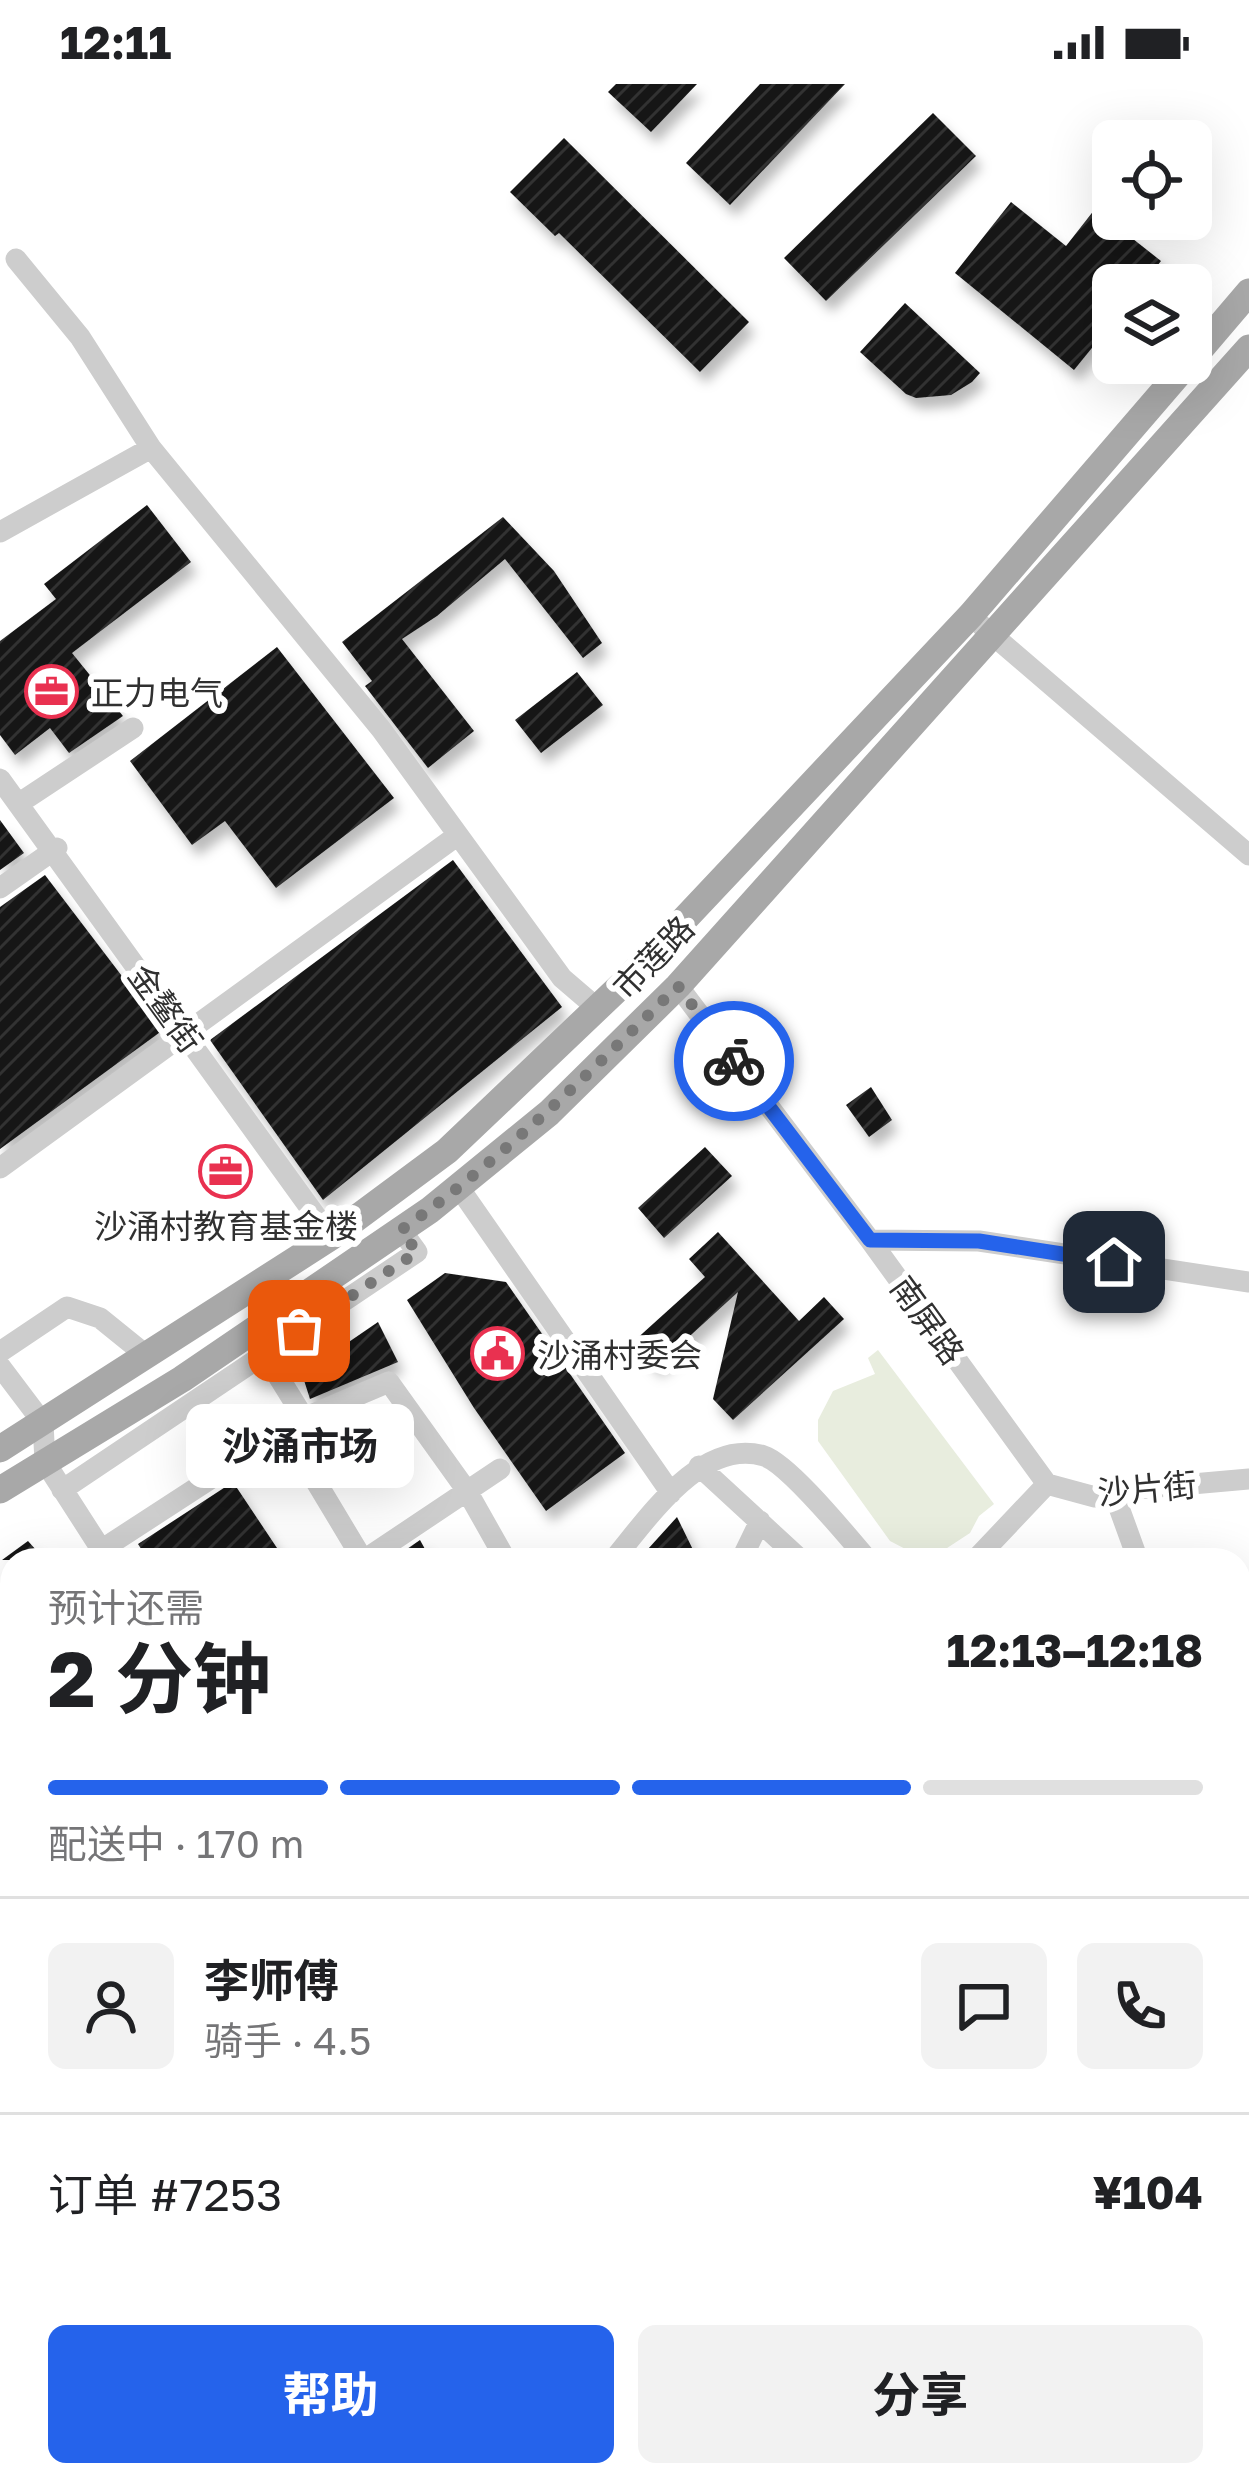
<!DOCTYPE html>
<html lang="zh">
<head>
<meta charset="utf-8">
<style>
  :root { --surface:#fff; --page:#f2f2f2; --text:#202124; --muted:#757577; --line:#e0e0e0; --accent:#2563eb }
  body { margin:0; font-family:"Golos Text","Noto Sans SC",sans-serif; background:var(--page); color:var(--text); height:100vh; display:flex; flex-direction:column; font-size:45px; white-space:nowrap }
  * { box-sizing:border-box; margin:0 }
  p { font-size:39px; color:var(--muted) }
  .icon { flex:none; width:66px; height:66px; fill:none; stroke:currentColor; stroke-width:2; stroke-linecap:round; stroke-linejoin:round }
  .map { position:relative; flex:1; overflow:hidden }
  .panel { position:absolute; left:0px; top:1464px; width:1251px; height:939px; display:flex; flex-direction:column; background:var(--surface); border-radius:36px 36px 0 0; box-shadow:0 12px 48px #0002 }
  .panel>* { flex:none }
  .buttons { position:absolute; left:1092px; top:36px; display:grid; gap:24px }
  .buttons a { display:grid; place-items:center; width:120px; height:120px; border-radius:18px; background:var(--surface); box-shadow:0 12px 48px #0002; font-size:60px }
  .pin { position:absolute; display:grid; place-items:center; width:102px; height:102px; color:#fff; margin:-51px; border-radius:24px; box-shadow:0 6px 18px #0006 }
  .courier { position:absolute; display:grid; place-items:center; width:120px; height:120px; margin:-60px; border:9px solid #2563eb; border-radius:50%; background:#fff; color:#222; box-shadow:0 3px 15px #0007 }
  .bubble { position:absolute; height:84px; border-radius:18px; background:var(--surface); box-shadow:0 12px 48px #0002; font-size:39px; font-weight:700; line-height:84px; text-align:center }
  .summary em { font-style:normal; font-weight:700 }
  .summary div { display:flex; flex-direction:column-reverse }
  .summary { display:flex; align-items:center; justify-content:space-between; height:204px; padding:0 48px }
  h1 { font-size:78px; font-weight:700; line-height:90px }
  .bar { display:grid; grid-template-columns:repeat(4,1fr); gap:18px 12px; align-content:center; height:144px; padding:0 48px }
  .bar i { height:15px; border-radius:9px; background:var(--line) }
  .bar .on { background:var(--accent) }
  .bar p { grid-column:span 4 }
  .line { display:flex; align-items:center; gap:30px; padding:0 48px; border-top:3px solid var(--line) }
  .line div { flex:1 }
  .round { display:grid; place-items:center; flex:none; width:126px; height:126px; border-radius:18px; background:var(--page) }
  .cta { display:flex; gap:24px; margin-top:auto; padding:24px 48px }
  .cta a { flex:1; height:138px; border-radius:18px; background:var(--accent); color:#fff; font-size:48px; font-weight:700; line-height:138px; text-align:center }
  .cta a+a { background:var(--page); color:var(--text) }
  .status { display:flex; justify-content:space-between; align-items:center; height:84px; padding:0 60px; background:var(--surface); direction:ltr }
  .status svg { height:33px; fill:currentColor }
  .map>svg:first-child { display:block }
  .green { fill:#e8edde }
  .park { fill:url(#park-dots) }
  .building { fill:url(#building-hatch); filter:url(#shadow) }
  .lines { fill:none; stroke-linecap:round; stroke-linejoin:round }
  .minor { stroke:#cdcdcd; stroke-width:21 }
  .major { stroke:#a8a8a8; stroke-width:27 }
  .done { stroke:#787878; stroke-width:12; stroke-dasharray:0 21.6 }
  .route { stroke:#2563eb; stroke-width:15 }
  .labels { text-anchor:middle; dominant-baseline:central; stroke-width:12; stroke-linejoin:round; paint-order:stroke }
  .poi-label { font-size:33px; fill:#303030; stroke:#fff; text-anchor:start }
  .street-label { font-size:33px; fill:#303030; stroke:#fff }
</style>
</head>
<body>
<div class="status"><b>12:11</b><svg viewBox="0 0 49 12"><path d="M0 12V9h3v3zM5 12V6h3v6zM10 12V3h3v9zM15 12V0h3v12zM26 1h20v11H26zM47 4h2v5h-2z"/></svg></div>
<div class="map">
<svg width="1249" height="2401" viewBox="0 0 1249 2401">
  <defs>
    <pattern id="park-dots" width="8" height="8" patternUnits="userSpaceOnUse" patternTransform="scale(3)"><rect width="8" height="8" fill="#e8edde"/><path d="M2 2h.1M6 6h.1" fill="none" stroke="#c7ccbf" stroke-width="1.8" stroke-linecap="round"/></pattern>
    <pattern id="building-hatch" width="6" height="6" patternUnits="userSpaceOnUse" patternTransform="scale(3)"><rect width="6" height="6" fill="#171717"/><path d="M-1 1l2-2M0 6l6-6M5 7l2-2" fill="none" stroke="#303030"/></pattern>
    <filter id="shadow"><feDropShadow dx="6" dy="11" stdDeviation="6" flood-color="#0004"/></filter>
  </defs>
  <rect width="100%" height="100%" fill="#fff"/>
  <path class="green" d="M878,1266l116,154 -15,12 -9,17 -26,17 -29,4 -25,-13 -72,-100v-21l15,-29 42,-17 -7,-16z"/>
  <path class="park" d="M353,2391h130l-4,10h-116z"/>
  <path class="building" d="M616,0h81l-46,48 -43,-40z
    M760,0h85l-115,121 -44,-42z
    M933,29l43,43 -150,145 -42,-43z
    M564,54l185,184 -49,50 -141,-139 -4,3 -45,-44z
    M1011,118l55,44 29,-37 66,52 -19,24h-29v37l-39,48 -119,-97z
    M905,219l75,70 -8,9 -21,13 -35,3 -10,-4 -46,-42z
    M147,421l44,57 -119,91 51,63 -54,37 -19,-25 -35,27 -15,-20v-94l56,-42 -12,-15z
    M503,433l51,54 48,72 -19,15 -78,-99 -68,57 -35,23 72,92 -46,37 -63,-82 7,-5 -30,-39z
    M277,563l117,151 -118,90 -51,-67 -33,24 -62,-84z
    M577,588l26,33 -62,48 -26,-33z
    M0,736l24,33 -24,17z
    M453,776l109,147 -239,193 -113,-160z
    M45,791l118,155 -163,119v-242z
    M871,1003l21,33 -23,17 -23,-32z
    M705,1063l27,29 -68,62 -26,-30z
    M718,1148l81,89 25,-24 20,22 -111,101 -20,-21 25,-107 -82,75 -23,-25 72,-65 -16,-18z
    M445,1189l61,9 119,171 -79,58 -72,-103 -67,-108z
    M378,1238l20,40 -88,37 -8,-25z
    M233,1398l52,78h-137l-10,-16z
    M677,1433l21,43h-60z
    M420,1456l11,20h-40z
    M28,1457l17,19h-43z"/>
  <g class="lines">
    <path class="minor" d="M16,175l64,78 71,111 230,281 181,249 35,30
      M0,448l151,-84
      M981,541l268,230
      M0,695l331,458
      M18,720l115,-76
      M0,804l57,-40
      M678,902l192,254 177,244
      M0,1084l458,-333
      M460,1105l211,304
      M870,1156l109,1 270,41
      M260,1263l44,71
      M0,1268l67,-45 33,11 47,38
      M0,1282l43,57 2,39 63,98
      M389,1298l78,109 39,69
      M285,1346l78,130
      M699,1382l102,94
      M1047,1400l48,13 18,-6 136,-12
      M62,1406l355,-238 -16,-22
      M1113,1407l25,69
      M101,1466l203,-132 85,-36
      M364,1476l136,-91
      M613,1476c34,-40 88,-123 151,-104 25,8 84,81 104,104
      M741,1476l19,-39
      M975,1476l72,-76
      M1239,1667l10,10
      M0,1680l12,-9
      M0,1714l12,14
      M0,1818l12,14
      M0,1855l12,-10
      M0,1993l12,15
      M0,2048l12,-10
      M0,2110l12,15
      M1239,2224l10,6
      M0,2241l12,15
      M0,2361l12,16
      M22,2391l7,10
      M222,2391l8,10
      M331,2391l9,10
      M127,2401l13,-10
      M499,2401l2,-10
      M528,2401l78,-9 60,9"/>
    <path class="major" d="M1191,276l58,-68
      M0,1365l331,-212 116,-86 182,-173 342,-363 217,-252
      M0,1406l182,-111 248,-169 119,-97 129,-127 571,-638"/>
  </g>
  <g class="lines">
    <path class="done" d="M299,1247l118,-79 -16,-22c102,-71 188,-157 277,-244l56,75"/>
    <path class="route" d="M734,977l136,179 109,1 135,21"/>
  </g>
  <defs>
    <symbol id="office-ring" viewBox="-11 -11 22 22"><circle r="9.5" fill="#fff" stroke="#e93150" stroke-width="1.5"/><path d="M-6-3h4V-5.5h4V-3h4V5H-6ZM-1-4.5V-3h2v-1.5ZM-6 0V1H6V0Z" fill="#e93150"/></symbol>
    <symbol id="civic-ring" viewBox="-11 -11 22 22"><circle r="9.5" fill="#fff" stroke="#e93150" stroke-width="1.5"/><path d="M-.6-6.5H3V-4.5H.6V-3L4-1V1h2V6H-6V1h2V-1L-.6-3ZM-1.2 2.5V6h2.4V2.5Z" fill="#e93150"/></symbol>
  </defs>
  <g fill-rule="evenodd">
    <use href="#office-ring" x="22" y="578" width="59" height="59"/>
    <use href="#office-ring" x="196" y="1058" width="59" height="59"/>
    <use href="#civic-ring" x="468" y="1240" width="59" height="59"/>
  </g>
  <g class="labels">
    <g class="poi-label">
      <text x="91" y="608">正力电气</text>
      <text x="226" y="1141" text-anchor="middle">沙涌村教育基金楼</text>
      <text x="537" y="1270">沙涌村委会</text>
    </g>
    <g class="street-label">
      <text transform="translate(653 873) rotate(-46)">市莲路</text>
      <text transform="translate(166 924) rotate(54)">金鳌街</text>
      <text transform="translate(928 1236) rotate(54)">南屏路</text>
      <text transform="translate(1147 1404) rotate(-5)">沙片街</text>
    </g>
  </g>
</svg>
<div class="buttons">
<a><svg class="icon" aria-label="locate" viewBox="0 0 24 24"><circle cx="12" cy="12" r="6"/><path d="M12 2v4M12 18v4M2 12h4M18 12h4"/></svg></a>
<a><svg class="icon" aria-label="layers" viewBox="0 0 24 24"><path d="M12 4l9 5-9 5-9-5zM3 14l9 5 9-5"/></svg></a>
</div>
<div class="pin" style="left:299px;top:1247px;background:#ea580c"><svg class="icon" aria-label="bag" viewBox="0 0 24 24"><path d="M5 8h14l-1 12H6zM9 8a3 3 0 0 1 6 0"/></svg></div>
<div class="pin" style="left:1114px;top:1178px;background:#1f2937"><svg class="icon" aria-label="home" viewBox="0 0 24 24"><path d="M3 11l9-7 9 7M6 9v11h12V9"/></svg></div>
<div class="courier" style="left:734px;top:977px"><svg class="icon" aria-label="bike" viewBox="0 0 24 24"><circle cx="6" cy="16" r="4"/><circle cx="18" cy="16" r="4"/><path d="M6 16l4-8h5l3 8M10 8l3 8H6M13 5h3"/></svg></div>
<div class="bubble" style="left:186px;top:1320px;width:228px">沙涌市场</div>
<section class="panel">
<div class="summary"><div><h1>2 分钟</h1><p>预计还需</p></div><em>12:13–12:18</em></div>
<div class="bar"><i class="on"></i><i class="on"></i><i class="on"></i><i></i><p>配送中 · 170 m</p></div>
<div class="line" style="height:216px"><a class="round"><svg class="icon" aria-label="person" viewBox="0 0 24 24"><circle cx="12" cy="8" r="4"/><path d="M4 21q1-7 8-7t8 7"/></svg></a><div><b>李师傅</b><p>骑手 · 4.5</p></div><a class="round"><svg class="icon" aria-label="chat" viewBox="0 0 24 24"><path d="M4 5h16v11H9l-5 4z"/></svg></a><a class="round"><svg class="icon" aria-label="phone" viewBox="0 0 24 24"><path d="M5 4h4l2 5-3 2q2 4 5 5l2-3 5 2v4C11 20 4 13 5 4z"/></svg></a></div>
<div class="line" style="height:156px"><div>订单 #7253</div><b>¥104</b></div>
<div class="cta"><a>帮助</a><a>分享</a></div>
</section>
</div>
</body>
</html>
